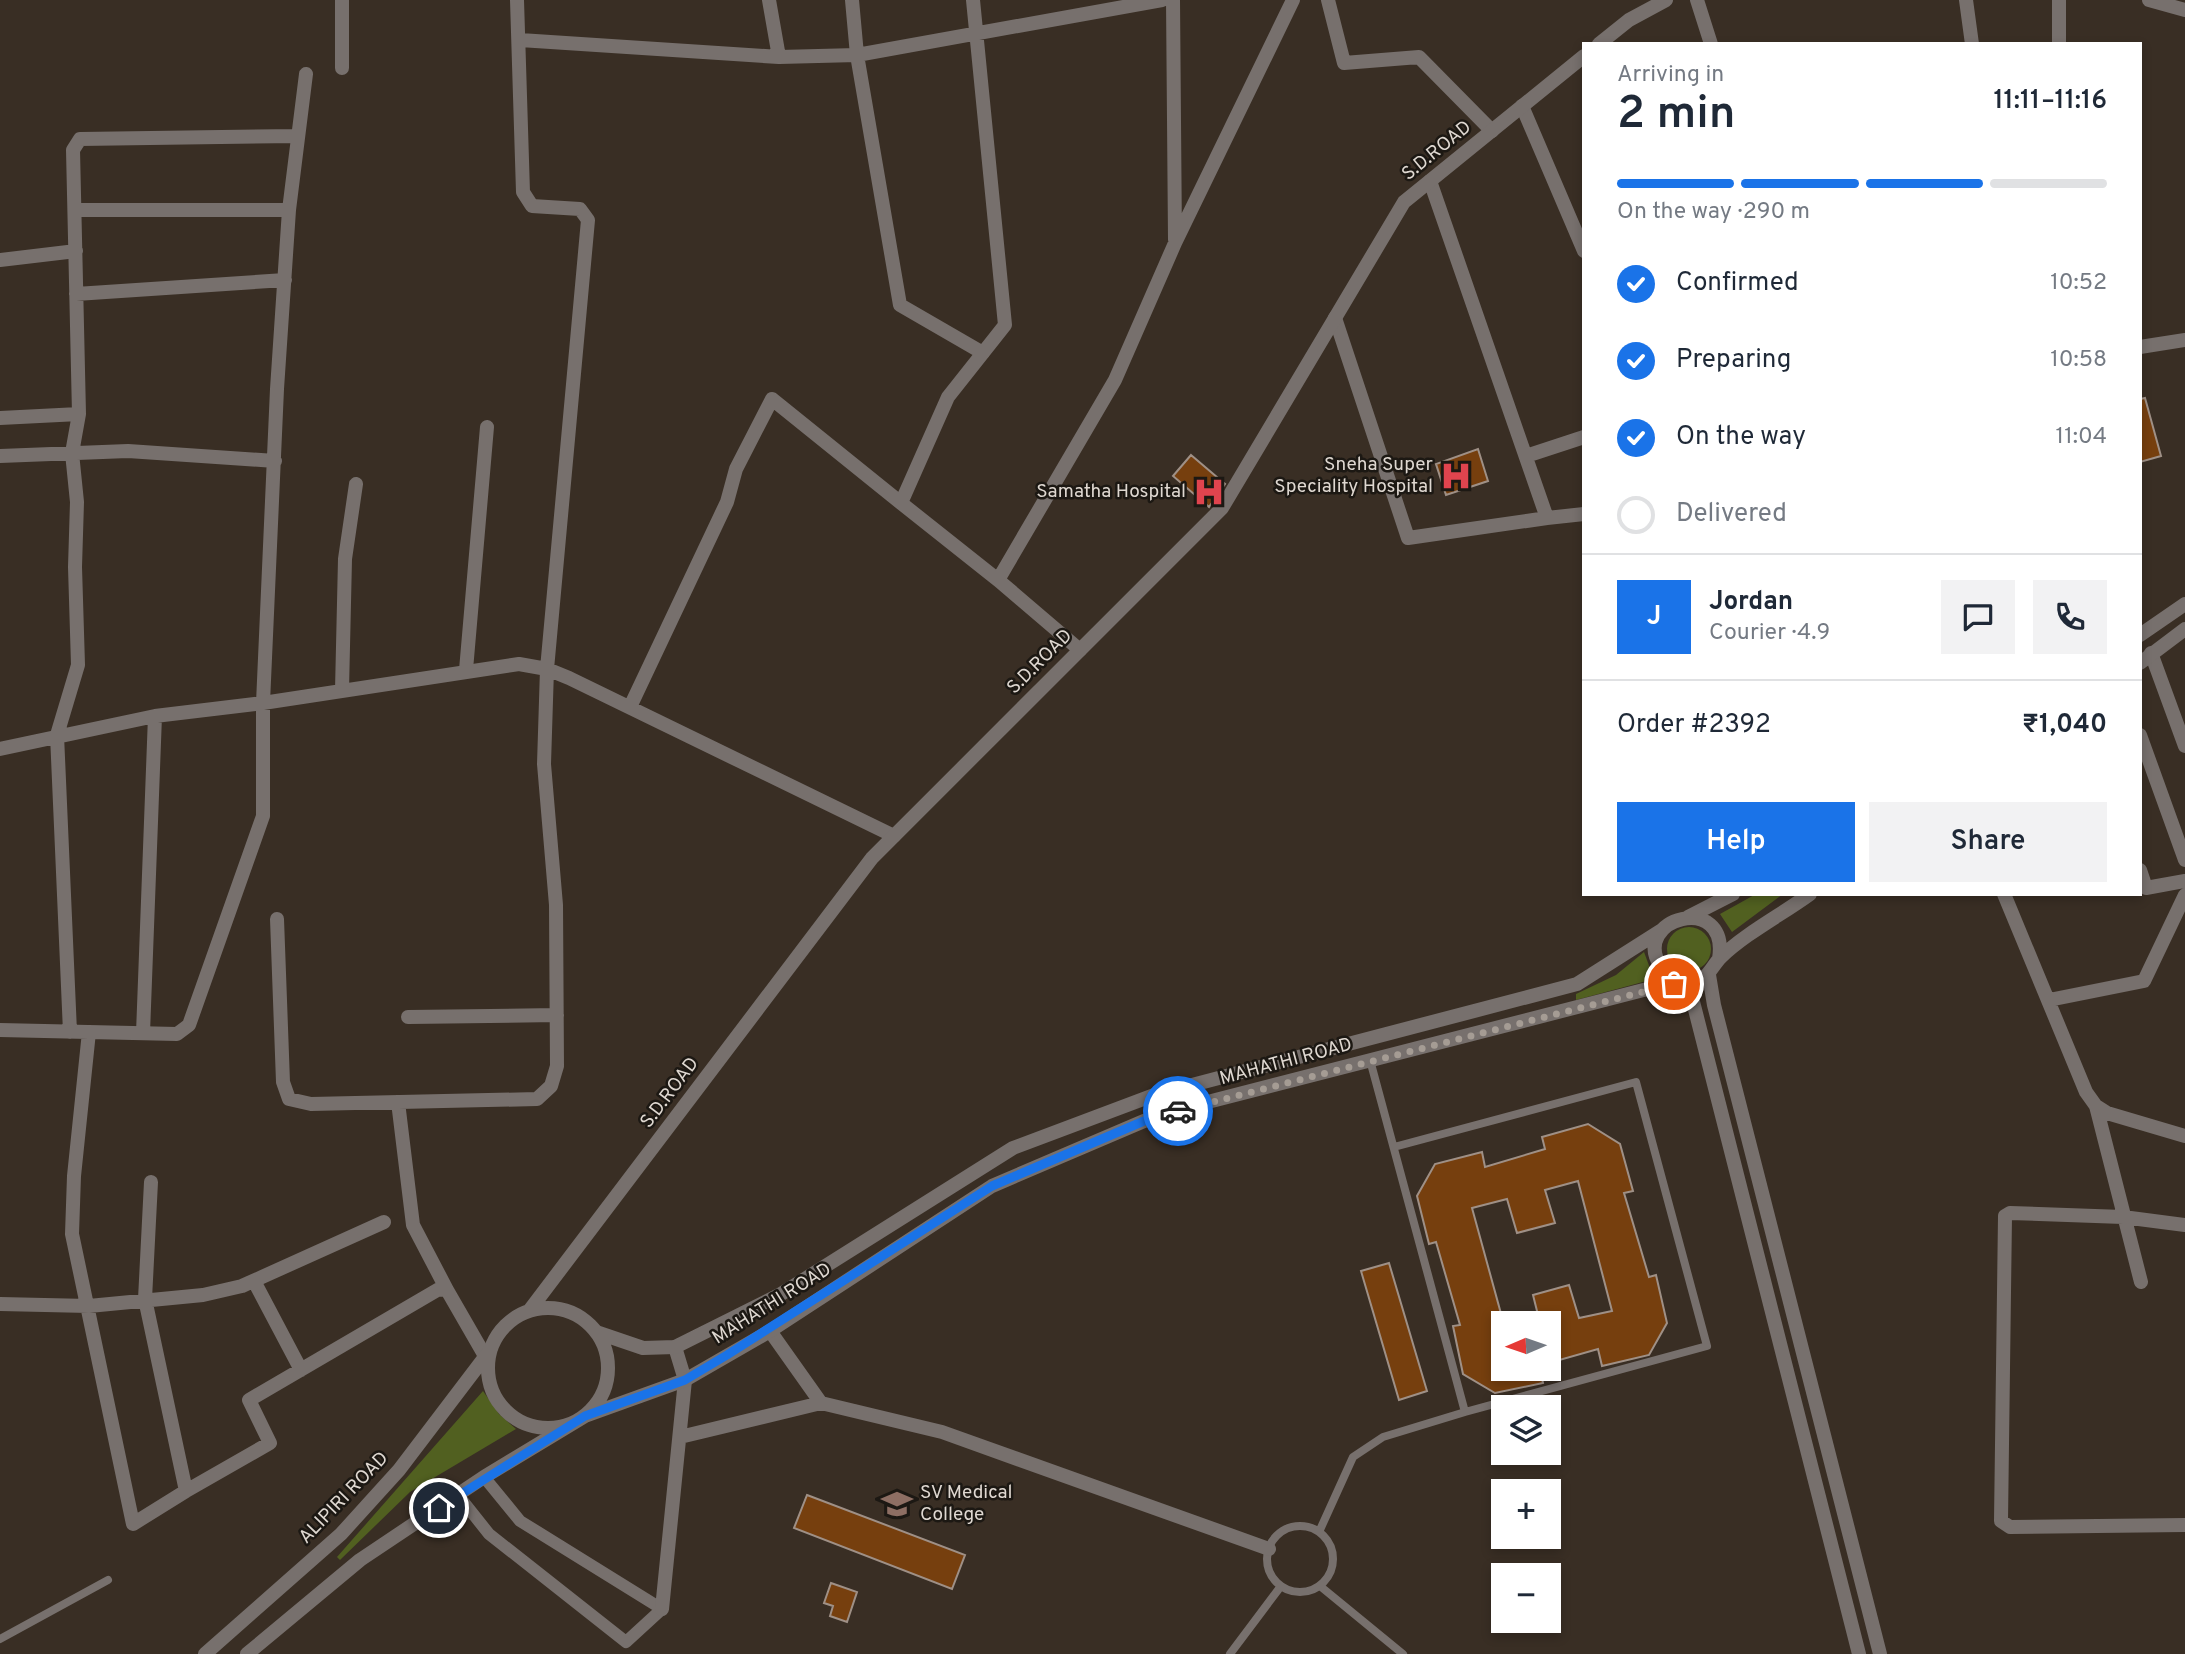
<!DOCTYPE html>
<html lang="en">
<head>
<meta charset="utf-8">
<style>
  :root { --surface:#fff; --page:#f2f2f3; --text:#1f2937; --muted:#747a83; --line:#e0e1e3; --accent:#1a73e8 }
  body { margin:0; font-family:Overpass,sans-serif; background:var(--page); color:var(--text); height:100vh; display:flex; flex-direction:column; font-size:26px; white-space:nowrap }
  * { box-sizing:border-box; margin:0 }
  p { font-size:23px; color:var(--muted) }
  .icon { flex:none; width:38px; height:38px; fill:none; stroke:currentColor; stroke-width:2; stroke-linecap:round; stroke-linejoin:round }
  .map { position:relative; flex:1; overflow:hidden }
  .details { position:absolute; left:1582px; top:42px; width:560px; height:854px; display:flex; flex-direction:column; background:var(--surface); border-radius:0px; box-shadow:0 4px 10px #0003 }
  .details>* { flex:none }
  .needle { width:46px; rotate:268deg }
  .tools { position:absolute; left:1491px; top:1311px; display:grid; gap:14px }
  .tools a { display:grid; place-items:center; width:70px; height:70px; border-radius:0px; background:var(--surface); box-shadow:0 4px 10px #0003; font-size:35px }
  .pin { position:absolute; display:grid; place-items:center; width:60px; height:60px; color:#fff; margin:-30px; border:4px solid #fff; border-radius:50%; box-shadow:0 2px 7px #0007 }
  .courier { position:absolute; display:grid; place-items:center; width:70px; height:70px; margin:-35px; border:5px solid #1a73e8; border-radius:50%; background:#fff; color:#222; box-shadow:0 2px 9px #0007 }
  .headline em { font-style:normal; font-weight:600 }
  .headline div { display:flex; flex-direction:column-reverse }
  .headline { display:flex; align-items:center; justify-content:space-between; height:119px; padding:0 35px }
  h1 { font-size:46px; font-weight:600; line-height:52px }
  .bar { display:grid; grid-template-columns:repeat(4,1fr); gap:10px 7px; align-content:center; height:84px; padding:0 35px }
  .bar i { height:9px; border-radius:5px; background:var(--line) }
  .bar .active { background:var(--accent) }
  .bar p { grid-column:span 4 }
  .line { display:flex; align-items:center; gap:18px; padding:0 35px; border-top:2px solid var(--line) }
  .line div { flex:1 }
  .round { display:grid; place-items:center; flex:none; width:74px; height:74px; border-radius:0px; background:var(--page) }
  ol { padding:0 35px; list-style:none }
  li { display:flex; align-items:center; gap:21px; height:77px }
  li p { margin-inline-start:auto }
  li .icon { padding:7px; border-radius:50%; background:var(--accent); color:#fff; stroke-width:4 }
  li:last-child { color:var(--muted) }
  li i { width:38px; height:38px; border:4px solid var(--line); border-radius:50% }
  .action { display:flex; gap:14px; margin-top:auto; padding:14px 35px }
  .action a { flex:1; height:80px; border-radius:0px; background:var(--accent); color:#fff; font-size:28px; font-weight:600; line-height:80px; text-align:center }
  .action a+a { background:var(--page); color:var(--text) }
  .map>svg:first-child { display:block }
  .green { fill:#516020 }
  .building { fill:#763f0e; stroke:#9f9086; stroke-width:2 }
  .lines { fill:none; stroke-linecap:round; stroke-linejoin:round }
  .service { stroke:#77706d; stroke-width:8 }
  .pedestrian { stroke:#77706d; stroke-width:12 }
  .minor { stroke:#77706d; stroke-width:14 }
  .tertiary { stroke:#77706d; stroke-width:14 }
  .done { stroke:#a59c94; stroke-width:7; stroke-dasharray:0 12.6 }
  .route { stroke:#1a73e8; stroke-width:9 }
  .labels { text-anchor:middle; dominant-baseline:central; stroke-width:5; stroke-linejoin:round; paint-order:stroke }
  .street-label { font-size:19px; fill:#dfd8d1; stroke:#1c1813 }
  .poi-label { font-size:19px; fill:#dfd8d1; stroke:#1c1813; text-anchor:end }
</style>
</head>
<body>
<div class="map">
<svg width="2185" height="1654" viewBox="0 0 2185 1654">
  <rect width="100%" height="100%" fill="#392e24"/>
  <path class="green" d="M1756,894h27l-51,38 -12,-18z
    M1667 949a22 22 0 1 1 44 0a22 22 0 1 1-44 0Z
    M1644,952l10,27 -78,21v-6l40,-19z
    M483,1391l16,23 17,15 -106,63 -70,68 -3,-3z"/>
  <path class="building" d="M2145,398l16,58 -21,6v-63z
    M1478,449l10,32 -42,14 -10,-31z
    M1191,455l34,29 -16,23 -36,-31z
    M1588,1124l32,20 13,47 -9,2 25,84 7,-2 11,48 -18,32 -47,11 -4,-17 -49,14v-40h-9l-7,-28 36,-10 10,33 33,-7 -34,-130 -33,9 10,33 -38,10 -10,-34 -35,9 31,113v47h37l3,15 -48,10 -32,-19 -10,-48 7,-1 -24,-83 -7,2 -12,-48 18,-32 47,-12 3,15 60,-18 -3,-12z
    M1389,1263l38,128 -28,9 -38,-129z
    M807,1495l158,60 -13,34 -158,-61z
    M831,1583l26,9 -10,30 -17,-6 3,-10 -9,-3z"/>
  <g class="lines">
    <path class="service" d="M1370,1060l95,352 242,-66 -71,-264 -242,65
      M1267 1559a33 33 0 1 1 66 0a33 33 0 1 1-66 0Z
      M1319,1532l34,-75 30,-20 82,-25
      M1320,1586l83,68
      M0,1639l108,-59
      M1230,1654l51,-68"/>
    <path class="pedestrian" d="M458,1495l31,39 137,108 36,-33 -142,-88 -36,-44"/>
    <path class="minor" d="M852,0l5,55 43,250 83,48
      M973,0l32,325 -57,72 -47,106 97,77
      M1173,0l2,240
      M1328,0l16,63 75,-6 73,74
      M1697,0l14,44
      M1966,0l6,44
      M2059,0v44
      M2149,0l36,10
      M520,40l259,17 -10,-57
      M779,57l78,-2 305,-55
      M342,68v-68
      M1522,106l62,145
      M1430,181l117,337 37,-4
      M75,210h214
      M0,260l76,-9
      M76,294l209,-14
      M1335,318l73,220 139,-20
      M2140,347l45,-7
      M0,418l79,-4
      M0,456l128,-5 147,10
      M1526,456l58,-19
      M1080,650l-82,-70 117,-200 60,-137 118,-243
      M2151,653l34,93
      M466,670l21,-243
      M342,690l3,-131 11,-75
      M630,707l97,-205 9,-33 36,-70 129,104
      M2140,735l45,125
      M0,749l155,-33 108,-13 256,-39 28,5 22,9 325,158
      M2140,870l6,18 39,-7
      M2004,894l82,198 10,14 11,7 78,23
      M277,919l6,163 6,17 22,5 226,-5 14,-13 6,-20 -1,-161 -12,-141 3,-95 41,-449 -8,-11 -48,-3 -9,-14 -6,-192
      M2049,1000l95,-19 41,-86
      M408,1017l149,-2
      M0,1030l177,4 12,-9 74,-209v-113l14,-314 12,-179 17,-136
      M70,1032l-13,-297 21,-70 -3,-98 2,-65 -5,-49 7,-39 -6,-264 7,-11 218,-3
      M89,1032l-15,144 -2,58 61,290 53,-33 -41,-192 6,-117
      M143,1033l12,-317
      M398,1102l15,123 34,65
      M2096,1106l45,176
      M2185,1225l-62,-8 -113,-4 -5,3 -4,305 9,6 175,-2
      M254,1281l47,89
      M0,1304l89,2 114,-11 39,-9 142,-64
      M770,1331l51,72
      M680,1437l141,-34 121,29 327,117
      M186,1491l84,-48 -21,-43 190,-111 8,1 38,66
      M662,1609l23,-229 -10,-33"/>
    <path class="tertiary" d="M1599,44l30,-24 37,-20
      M2140,635l45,-31
      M2140,663l45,-34
      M1688,917l45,-23
      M1719,959c11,-68 -90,-41 -58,8 7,9 17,15 28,15 19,0 21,-14 32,-25 25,-24 60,-42 89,-63
      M1709,975l5,30 166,649
      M488 1368a60 60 0 1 1 120 0a60 60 0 1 1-120 0Z
      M529,1311l343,-453 350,-350 182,-306 180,-146
      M596,1332l47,16 32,-1 106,-53 232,-146 141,-53 423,-111 85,-54
      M205,1654l136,-120 58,-64 92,-121
      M247,1654l113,-94 124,-83 101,-61 100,-36 85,-49 222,-145 152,-65 56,-17 459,-118 29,-4 171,672"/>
  </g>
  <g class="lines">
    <path class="done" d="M1178,1111l496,-127"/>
    <path class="route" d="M439,1508l146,-92 100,-36 42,-25 265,-169 152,-65 34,-10"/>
  </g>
  <defs>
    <symbol id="hospital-bare" viewBox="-9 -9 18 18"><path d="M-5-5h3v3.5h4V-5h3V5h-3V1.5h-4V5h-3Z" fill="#e0444e" stroke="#1c1813" stroke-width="2.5" paint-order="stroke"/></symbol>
    <symbol id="university-bare" viewBox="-9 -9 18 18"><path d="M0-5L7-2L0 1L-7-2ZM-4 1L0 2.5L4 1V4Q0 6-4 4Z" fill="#8d6e63" stroke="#1c1813" stroke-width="2.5" paint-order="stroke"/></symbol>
  </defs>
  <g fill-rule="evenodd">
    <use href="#hospital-bare" x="1434" y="454" width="44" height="44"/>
    <use href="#hospital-bare" x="1187" y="470" width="44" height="44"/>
    <use href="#university-bare" x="875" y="1482" width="44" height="44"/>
  </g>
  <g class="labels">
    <g class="street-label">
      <text transform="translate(1437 151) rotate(-39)">S.D.ROAD</text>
      <text transform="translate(1040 662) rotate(-45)">S.D.ROAD</text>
      <text transform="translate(1286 1062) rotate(-15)">MAHATHI ROAD</text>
      <text transform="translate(670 1093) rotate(-53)">S.D.ROAD</text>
      <text transform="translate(772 1304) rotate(-32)">MAHATHI ROAD</text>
      <text transform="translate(344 1498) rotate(-46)">ALIPIRI ROAD</text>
    </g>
    <g class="poi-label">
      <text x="1433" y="465">Sneha Super<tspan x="1433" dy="22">Speciality Hospital</tspan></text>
      <text x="1186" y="492">Samatha Hospital</text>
      <text x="920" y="1493" text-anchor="start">SV Medical<tspan x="920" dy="22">College</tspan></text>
    </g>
  </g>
</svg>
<div class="tools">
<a><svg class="needle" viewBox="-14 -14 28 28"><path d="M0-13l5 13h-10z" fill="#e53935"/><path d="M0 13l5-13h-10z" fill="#747a83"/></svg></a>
<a><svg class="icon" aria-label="layers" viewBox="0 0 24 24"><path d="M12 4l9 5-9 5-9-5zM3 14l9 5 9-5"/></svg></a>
<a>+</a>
<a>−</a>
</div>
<div class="pin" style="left:1674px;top:984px;background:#ea580c"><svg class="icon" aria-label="bag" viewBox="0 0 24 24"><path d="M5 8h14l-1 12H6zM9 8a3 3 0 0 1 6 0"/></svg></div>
<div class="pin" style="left:439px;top:1508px;background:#1f2937"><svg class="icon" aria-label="home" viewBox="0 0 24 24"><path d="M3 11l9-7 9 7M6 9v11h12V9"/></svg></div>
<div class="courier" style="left:1178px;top:1111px"><svg class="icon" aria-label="car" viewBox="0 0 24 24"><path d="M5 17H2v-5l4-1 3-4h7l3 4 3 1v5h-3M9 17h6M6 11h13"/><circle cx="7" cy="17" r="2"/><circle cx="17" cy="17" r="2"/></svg></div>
<section class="details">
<div class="headline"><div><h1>2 min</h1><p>Arriving in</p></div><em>11:11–11:16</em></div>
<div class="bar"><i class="active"></i><i class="active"></i><i class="active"></i><i></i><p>On the way · 290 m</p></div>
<ol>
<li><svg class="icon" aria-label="check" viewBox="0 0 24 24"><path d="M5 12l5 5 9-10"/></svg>Confirmed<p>10:52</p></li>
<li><svg class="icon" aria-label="check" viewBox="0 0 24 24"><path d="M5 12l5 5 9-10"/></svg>Preparing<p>10:58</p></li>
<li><svg class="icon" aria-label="check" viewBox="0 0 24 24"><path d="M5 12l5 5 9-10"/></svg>On the way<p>11:04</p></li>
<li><i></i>Delivered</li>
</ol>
<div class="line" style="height:126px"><b class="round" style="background:var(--accent);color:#fff">J</b><div><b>Jordan</b><p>Courier · 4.9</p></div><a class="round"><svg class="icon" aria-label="chat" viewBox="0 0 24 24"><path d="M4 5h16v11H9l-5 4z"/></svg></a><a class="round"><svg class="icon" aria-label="phone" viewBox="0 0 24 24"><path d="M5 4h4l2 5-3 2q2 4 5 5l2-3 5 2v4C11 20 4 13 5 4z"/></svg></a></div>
<div class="line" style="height:91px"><div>Order #2392</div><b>₹1,040</b></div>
<div class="action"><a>Help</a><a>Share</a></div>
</section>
</div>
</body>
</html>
